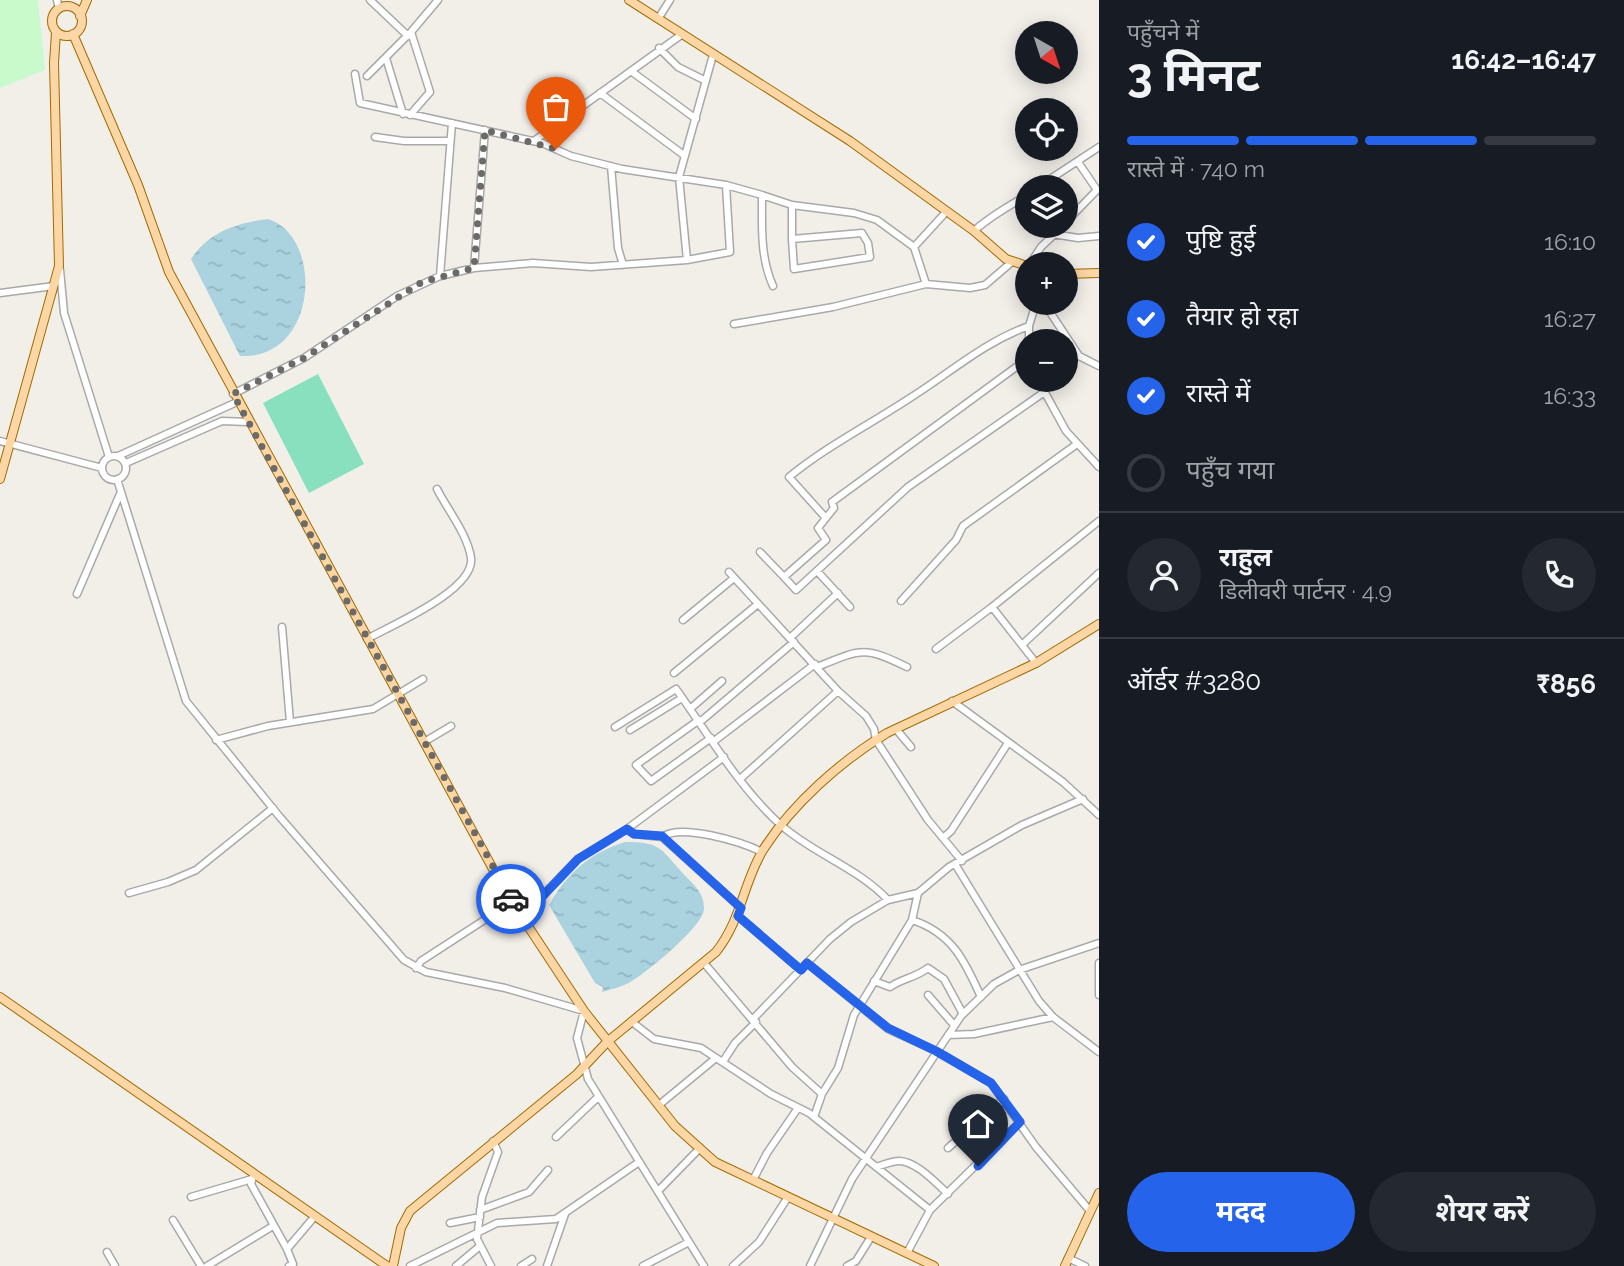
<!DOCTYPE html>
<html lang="hi">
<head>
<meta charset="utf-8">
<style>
  :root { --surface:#171b24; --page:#242831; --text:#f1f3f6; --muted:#9ea1a6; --line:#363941; --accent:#2563eb }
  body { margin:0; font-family:Raleway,"Noto Sans Devanagari",sans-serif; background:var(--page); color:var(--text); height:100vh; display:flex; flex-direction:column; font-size:26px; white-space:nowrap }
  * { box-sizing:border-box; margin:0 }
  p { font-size:23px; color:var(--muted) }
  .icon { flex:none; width:38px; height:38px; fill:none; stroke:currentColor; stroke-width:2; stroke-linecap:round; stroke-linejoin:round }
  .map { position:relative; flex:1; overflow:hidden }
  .details { display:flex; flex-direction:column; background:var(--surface); width:525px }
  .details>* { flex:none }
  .needle { width:46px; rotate:141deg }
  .fabs { position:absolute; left:1015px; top:21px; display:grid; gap:14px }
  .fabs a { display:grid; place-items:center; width:63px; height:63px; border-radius:50%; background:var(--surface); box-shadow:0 4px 18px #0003; font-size:35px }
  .pin { position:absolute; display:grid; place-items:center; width:60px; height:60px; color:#fff; margin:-72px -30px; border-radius:50% 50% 50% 0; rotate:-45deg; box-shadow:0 0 7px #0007 }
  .pin .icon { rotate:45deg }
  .courier { position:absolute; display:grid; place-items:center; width:70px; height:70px; margin:-35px; border:5px solid #2563eb; border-radius:50%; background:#fff; color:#222; box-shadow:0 2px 9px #0007 }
  .summary em { font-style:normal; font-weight:700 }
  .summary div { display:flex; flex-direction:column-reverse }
  .summary { display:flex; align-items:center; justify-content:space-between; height:119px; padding:0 28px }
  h1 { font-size:46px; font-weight:700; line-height:52px }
  .bar { display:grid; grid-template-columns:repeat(4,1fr); gap:10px 7px; align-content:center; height:84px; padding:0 28px }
  .bar i { height:9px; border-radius:5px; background:var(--line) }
  .bar .active { background:var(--accent) }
  .bar p { grid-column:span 4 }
  .line { display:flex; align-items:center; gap:18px; padding:0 28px; border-top:2px solid var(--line) }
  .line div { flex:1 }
  .round { display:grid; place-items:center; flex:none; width:74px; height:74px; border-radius:37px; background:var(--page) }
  ol { padding:0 28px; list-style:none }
  li { display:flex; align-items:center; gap:21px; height:77px }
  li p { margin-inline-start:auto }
  li .icon { padding:7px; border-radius:50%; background:var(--accent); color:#fff; stroke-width:4 }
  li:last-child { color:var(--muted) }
  li i { width:38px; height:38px; border:4px solid var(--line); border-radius:50% }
  .cta { display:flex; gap:14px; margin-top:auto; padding:14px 28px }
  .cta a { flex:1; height:80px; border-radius:42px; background:var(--accent); color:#fff; font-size:28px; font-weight:700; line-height:80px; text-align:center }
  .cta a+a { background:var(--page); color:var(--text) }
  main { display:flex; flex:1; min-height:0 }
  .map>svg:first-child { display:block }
  .park { fill:#c8facc }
  .pitch { fill:#88e0be }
  .water { fill:url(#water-ripples) }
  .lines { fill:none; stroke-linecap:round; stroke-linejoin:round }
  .minor-casing { stroke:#a9a9a9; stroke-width:9 }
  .major-casing { stroke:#a06b00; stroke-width:10 }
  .minor { stroke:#fff; stroke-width:6 }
  .major { stroke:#fcd6a4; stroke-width:8 }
  .done { stroke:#6b6a68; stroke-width:7; stroke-dasharray:0 12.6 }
  .route { stroke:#2563eb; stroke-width:9 }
</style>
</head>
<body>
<main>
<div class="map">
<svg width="1099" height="1266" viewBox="0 0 1099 1266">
  <defs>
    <pattern id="water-ripples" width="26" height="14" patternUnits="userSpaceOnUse" patternTransform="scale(1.75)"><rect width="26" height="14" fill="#aad3df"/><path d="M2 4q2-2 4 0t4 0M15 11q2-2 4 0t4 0" fill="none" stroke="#92b5bf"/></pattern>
  </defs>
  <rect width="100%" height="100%" fill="#f2efe9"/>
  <path class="park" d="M0,0h38l7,70 -45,18z"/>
  <path class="pitch" d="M318,374l46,90 -55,29 -46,-90z"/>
  <path class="water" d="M268,219c56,17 51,141 -28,137l-49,-97c18,-27 46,-36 77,-40z
    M625,842c32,0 34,4 54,27 10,12 26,22 25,40 -1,18 -57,63 -72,72 -9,6 -20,8 -30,11l1,-5 -8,-4 -46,-78c18,-32 41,-52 76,-63z"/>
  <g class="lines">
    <defs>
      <path id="minor" d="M57,0l2,9
        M370,0l38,36
        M658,19l12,-19
        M659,48l19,19 28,14
        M386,58l17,56
        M631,71l65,48
        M367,76l44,-44 27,-32
        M600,93l85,63
        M410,115l20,-23 -19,-60
        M375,137l29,4h46
        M534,141l147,-106
        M611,166l7,82 5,17
        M726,185l36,10c0,31 -2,62 11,91
        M1038,187l61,-40
        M762,195l30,10 62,8 23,7 37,27 32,-35
        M1066,222l31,-32 -19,-28
        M974,231c16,-15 34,-24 53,-36
        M1053,234l25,4 21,-2
        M792,239l2,30 76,-12 -2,-14 -6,-10 -70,6v-34
        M914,247l12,37
        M687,260l-8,-83 34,-122
        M1030,264l11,-17 22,-21
        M474,268l11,-138
        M60,270l4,43 45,144
        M440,276l12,-153
        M0,293l54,-7
        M1044,303l35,53 20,10
        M734,324l99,-17 93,-23 44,4 15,-3 28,-24
        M1029,341v-15l7,-23
        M1038,380l28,51 33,36
        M233,394l71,-36 93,-62 43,-20 34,-8 59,-5 58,4 96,-7 43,-8 -4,-67 -104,-16 -51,-13 -29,-13 -182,-40 -5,-29
        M0,441l102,27
        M118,456l119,-54
        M102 468a12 12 0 1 1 24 0a12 12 0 1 1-24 0Z
        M126,463l96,-42 26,1
        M117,479l69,222 93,115 125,144 22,12 79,16 79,23 -7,27 11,41 116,187
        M825,517l-36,-40c38,-31 80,-52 121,-79 40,-25 74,-56 119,-72
        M760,552l24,25 42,-37 -8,-12 16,-20 -2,-6 195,-143
        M817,571l33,36
        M729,572l109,119 28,25 8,13 2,11 28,43 24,37 34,41
        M784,577l12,13 112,-103 135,-94
        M77,594l43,-100
        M901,601l55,-61 7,-14 114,-82
        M992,607l107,-86
        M683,620l51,-42
        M282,627l8,95
        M790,638l48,-45
        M367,639c25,-14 108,-49 104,-81 -3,-23 -24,-49 -34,-69
        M1024,643l75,-70
        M936,649l56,-42 44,56
        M817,667c44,-18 47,-21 90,0
        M674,673l84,-69
        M952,701l111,81 36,33
        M690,709l32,-28
        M699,720l-63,45 15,16 60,-43
        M700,722l94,-80
        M615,727l61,-38c33,46 63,99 106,137 32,28 76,42 106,74
        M896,729l15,18
        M630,730l52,-32
        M216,740l52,-14 105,-17 50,-30
        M424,742l27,-16
        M713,742l102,-78
        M740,779l98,-88
        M627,829l7,5 28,3 79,71
        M662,837c19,-14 80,5 100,15
        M943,838l8,-7 57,-88
        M955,864l84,137 14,16 46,35
        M129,893l39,-11 28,-12 77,-62
        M520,914l19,-15 39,-40 49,-30 97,-72
        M738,916l63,54
        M912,920c40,13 53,41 69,77
        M704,963l88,104 30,27
        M807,963l81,66 48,22 55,32 45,64 54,64
        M1099,963v32
        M416,968l5,-7 91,-59
        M874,981l16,6c13,-9 25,-9 38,-19l16,11 19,35
        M928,995l26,30
        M753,1019l77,-80 21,-17 37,-22 30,-7 31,-26 73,-42 61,-26
        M632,1022l22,17 47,9 70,46 38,19 121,97 -23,43
        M948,1035l26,-1 79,-17
        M724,1060l11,-17 21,-21
        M659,1105l57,-47
        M814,1117l8,-23 16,-26 16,-53 58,-95 6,-27
        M556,1137l41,-39
        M948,1148l56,-49
        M876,1167c7,-2 16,-6 23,-6 17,0 37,22 49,33
        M254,1173l-3,11 36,65
        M753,1180l14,-27 31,-45
        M658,1191l42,-43
        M191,1197l61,-18
        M480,1210l49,-18 19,-22
        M930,1210l90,-88
        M173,1220l28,46
        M450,1223l30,-6
        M107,1252l8,14
        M1068,1258l17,8
        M207,1266l66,-40
        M289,1266l4,-2 -6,-15 28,-33
        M410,1266l87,-43 59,-4 83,-57
        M456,1266l24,-20
        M491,1266l-14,-27 5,-42 16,-45 -5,-11
        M521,1266l11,-7
        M547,1266l18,-52
        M643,1266l46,-24
        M733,1266l26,-24 29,-45
        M810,1266l42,-87 109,-163 33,-32 25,-14 80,-27
        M847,1266l9,-5 15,-24"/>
      <path id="major" d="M629,0l221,141 124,90 32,28 21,7
        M52 21a15 15 0 1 1 30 0a15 15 0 1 1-30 0Z
        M80,16l7,-16
        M73,34l65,151 31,87 337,621 78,118 91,115 40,36 219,104
        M1066,274l33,-1
        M0,479l59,-213 -5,-203 2,-31
        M0,997l387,269
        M393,1266l8,-38 9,-17 167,-137 30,-32 109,-90c26,-33 27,-69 47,-102 29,-46 78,-89 124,-117l149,-70 63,-39
        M1065,1266l34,-73"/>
    </defs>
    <use href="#minor" class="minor-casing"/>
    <use href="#major" class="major-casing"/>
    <use href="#minor" class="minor"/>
    <use href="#major" class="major"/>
  </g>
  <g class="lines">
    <path class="done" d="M511,899l-278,-505 71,-36 118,-76 52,-14 11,-138 71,19"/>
    <path class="route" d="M511,899l9,15 19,-14 39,-41 49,-30 7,5 28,2 79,72 -3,8 63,54 6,-7 81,65 48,23 55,32 29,39 -42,44"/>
  </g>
</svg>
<div class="fabs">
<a><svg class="needle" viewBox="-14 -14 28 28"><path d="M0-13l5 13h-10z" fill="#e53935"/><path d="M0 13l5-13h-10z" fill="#9ea1a6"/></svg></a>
<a><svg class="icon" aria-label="locate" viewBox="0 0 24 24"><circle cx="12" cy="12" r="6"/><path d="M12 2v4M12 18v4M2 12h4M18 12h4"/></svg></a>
<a><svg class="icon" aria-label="layers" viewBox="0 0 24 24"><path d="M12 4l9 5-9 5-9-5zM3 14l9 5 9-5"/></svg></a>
<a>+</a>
<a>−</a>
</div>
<div class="pin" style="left:556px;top:149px;background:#ea580c"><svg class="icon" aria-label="bag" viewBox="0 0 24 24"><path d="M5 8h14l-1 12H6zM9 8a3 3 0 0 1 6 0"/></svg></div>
<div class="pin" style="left:978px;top:1166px;background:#1f2937"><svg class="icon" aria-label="home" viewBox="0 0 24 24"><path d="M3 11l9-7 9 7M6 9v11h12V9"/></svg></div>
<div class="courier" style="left:511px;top:899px"><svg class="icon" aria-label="car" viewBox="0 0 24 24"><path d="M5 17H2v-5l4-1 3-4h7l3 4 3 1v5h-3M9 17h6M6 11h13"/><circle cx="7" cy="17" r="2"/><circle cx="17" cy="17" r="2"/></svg></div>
</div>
<section class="details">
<div class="summary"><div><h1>3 मिनट</h1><p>पहुँचने में</p></div><em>16:42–16:47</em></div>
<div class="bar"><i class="active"></i><i class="active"></i><i class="active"></i><i></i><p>रास्ते में · 740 m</p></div>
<ol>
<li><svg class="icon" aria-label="check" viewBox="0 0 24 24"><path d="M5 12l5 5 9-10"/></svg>पुष्टि हुई<p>16:10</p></li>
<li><svg class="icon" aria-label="check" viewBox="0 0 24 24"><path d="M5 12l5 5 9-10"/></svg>तैयार हो रहा<p>16:27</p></li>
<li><svg class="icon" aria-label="check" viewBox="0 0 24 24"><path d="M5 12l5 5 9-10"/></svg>रास्ते में<p>16:33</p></li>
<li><i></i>पहुँच गया</li>
</ol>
<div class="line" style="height:126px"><a class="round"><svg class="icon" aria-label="person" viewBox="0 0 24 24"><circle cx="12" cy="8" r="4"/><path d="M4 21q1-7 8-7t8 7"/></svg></a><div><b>राहुल</b><p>डिलीवरी पार्टनर · 4.9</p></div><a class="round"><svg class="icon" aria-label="phone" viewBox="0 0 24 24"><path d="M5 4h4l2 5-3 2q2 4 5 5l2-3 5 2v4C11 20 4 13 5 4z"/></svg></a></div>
<div class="line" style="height:91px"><div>ऑर्डर #3280</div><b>₹856</b></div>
<div class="cta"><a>मदद</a><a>शेयर करें</a></div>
</section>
</main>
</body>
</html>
